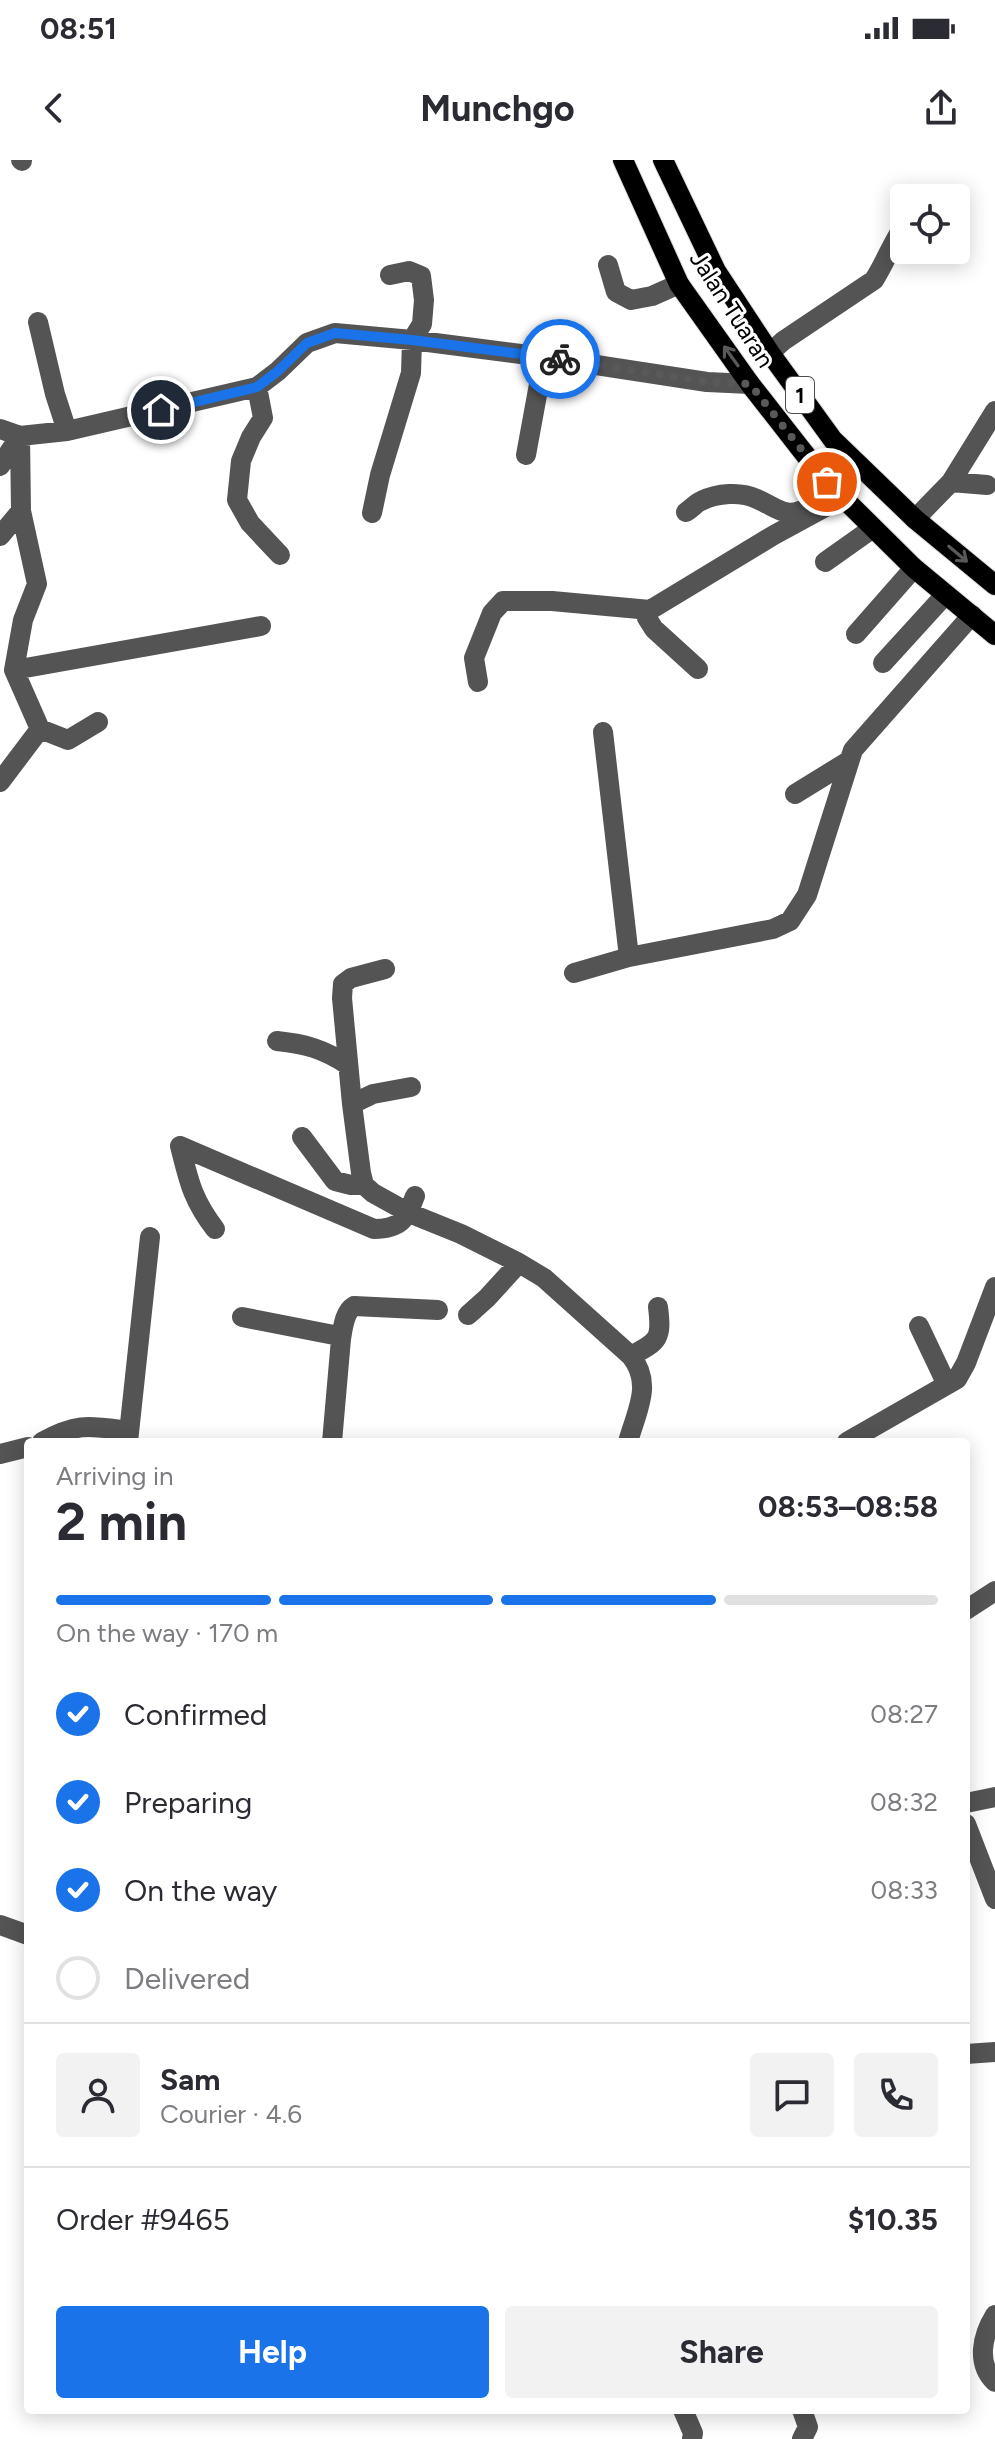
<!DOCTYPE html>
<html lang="en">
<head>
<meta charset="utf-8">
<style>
  :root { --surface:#fff; --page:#f2f2f3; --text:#2b2b33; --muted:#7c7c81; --line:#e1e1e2; --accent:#1a73e8 }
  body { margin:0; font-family:Figtree,sans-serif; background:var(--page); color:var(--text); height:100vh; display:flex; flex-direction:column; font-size:30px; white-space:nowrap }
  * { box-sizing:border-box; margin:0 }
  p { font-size:26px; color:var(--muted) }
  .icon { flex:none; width:44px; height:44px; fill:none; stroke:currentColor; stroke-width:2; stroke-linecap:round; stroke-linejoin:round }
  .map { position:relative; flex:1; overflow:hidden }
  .panel { position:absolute; left:24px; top:1278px; width:946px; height:976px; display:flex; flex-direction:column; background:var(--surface); border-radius:8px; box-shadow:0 4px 20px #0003 }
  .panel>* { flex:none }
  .fabs { position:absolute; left:890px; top:24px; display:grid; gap:16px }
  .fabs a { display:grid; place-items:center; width:80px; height:80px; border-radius:8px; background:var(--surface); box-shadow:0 4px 20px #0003; font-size:40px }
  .pin { position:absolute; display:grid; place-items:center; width:68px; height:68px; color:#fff; margin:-34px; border:4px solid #fff; border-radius:50%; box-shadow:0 2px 8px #0007 }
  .courier { position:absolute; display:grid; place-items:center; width:80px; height:80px; margin:-40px; border:6px solid #1a73e8; border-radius:50%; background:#fff; color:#222; box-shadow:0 2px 10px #0007 }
  .overview em { font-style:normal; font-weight:700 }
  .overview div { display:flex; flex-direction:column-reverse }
  .overview { display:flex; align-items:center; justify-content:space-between; height:136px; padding:0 32px }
  h1 { font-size:52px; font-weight:700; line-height:60px }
  .bar { display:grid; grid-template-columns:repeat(4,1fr); gap:12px 8px; align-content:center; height:96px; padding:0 32px }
  .bar i { height:10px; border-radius:6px; background:var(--line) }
  .bar .selected { background:var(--accent) }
  .bar p { grid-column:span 4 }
  .line { display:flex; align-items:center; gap:20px; padding:0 32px; border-top:2px solid var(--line) }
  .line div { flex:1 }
  .round { display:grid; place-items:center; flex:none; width:84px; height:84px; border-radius:8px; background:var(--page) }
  ol { padding:0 32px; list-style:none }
  li { display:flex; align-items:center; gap:24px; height:88px }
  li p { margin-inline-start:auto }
  li .icon { padding:8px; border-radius:50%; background:var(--accent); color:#fff; stroke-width:4 }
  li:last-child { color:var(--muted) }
  li i { width:44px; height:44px; border:4px solid var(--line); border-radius:50% }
  .primary-button { display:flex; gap:16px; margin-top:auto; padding:16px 32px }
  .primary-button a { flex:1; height:92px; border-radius:8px; background:var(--accent); color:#fff; font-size:32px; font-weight:700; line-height:92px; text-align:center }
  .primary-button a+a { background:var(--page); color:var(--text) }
  .status { display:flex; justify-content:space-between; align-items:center; height:56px; padding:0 40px; background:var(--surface); direction:ltr }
  .status svg { height:22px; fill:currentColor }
  header { display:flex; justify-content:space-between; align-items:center; height:104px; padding:0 32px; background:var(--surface); font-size:36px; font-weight:700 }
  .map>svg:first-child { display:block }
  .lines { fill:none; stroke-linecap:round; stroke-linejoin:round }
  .major-casing { stroke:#dbdbdb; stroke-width:22 }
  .minor { stroke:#545454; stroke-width:20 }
  .major { stroke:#000; stroke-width:20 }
  .oneway { stroke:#595959 }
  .done { stroke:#595959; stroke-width:8; stroke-dasharray:0 14.4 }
  .route { stroke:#1a73e8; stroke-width:10 }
  .labels { text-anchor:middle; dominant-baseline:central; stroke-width:6; stroke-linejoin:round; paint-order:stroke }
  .shield { fill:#fff; stroke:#4c4c4c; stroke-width:2 }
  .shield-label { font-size:22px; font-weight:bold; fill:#000 }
  .street-label { font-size:24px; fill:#000; stroke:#fff }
</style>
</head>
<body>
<div class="status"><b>08:51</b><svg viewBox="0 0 49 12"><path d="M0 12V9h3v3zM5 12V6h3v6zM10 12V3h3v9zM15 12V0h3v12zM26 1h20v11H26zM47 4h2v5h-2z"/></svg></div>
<header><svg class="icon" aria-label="back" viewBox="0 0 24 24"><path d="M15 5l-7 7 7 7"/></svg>Munchgo<svg class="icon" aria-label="share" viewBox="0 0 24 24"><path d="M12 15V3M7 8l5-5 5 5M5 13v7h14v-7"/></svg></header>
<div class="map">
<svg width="995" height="2279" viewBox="0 0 995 2279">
  <rect width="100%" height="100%" fill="#fff"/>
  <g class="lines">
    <defs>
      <path id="major" d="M623,0l56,124 71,100 50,64 27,34 87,86 81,67
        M663,0l53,111 54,82 63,87 82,79 80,66"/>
    </defs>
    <use href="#major" class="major-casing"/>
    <path class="minor" d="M21,0l1,1
      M929,38l7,-3
      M608,105l8,27 15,8 21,-4 27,-12
      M38,162l17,72 12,37
      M770,193l13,-12 91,-61c11,-17 18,-37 30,-54
      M257,227l6,31 -12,19 -10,24 -4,39 13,23 30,32
      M0,269l20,7 47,-5 190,-44 21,-16 29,-28 28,-10 77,7 132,17 163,25 43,2
      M526,295l18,-98
      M0,306l20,-30 1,75 16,73 -14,36 -9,50 26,59 -40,53
      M951,322l36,3
      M686,352c5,-3 10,-9 15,-11 16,-8 40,-10 56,-2 21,9 28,21 52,8
      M372,353l8,-38 31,-102 1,-33 10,-16 2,-24 -3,-24 -12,-5 -19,4
      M915,359l36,-37 44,-71
      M0,376l21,-25
      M825,402l48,-34
      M647,458l7,11 44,40
      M856,474l58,-66
      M883,503l62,-68
      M14,510l247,-44
      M478,522l-4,-24 18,-45 11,-12h49l98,9 124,-75 68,-37
      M40,569l28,11 30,-18
      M603,572l26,225 144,-28 17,-8 17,-26 46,-145 119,-135
      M795,634l52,-32
      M385,809l-34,9 -8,6 -1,14 10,106 9,69 3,12 9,8 36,20 52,21 58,29 25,15 87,78c22,28 6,54 -3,86
      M574,813l55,-16
      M277,881c29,3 46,8 71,24
      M352,944l21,-10 38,-7
      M302,977l33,44 16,4h13
      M180,986l194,83c26,0 33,-10 41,-33
      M180,986c9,35 12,53 35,83
      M468,1155l19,-17 32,-35
      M242,1157l92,18 7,4 -9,103
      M919,1166l28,59
      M341,1179c2,-11 3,-27 13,-33l84,4
      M631,1196c28,-15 31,-17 27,-49
      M42,1282c36,-20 48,-16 87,-11
      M128,1282l22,-205
      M847,1282l110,-63 9,-16 29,-76
      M0,1294l28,-7
      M966,1450l29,-19
      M966,1643l29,-6
      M966,1664l29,75
      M0,1765l28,10
      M966,1894l29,-2
      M995,2155c-13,21 -19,48 0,67
      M683,2250l10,23 -1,6
      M802,2250l6,17 -6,12"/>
    <use href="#major" class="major"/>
  </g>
  <defs><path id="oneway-shaft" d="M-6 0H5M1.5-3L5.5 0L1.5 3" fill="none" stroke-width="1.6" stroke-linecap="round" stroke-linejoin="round" transform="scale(2)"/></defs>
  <g class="oneway">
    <use href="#oneway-shaft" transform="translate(731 196) rotate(-126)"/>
    <use href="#oneway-shaft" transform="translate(958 394) rotate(40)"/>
  </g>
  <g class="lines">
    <path class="done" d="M560,199l147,23 43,2 77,98"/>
    <path class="route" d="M161,250l96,-23 21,-16 29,-28 28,-10 77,7 148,19"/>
  </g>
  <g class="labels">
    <rect class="shield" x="786" y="217" width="28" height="36" rx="6"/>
    <g class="shield-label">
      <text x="800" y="235">1</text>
    </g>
    <g class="street-label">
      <text transform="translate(732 149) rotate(57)">Jalan Tuaran</text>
    </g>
  </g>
</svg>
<div class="fabs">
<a><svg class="icon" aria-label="locate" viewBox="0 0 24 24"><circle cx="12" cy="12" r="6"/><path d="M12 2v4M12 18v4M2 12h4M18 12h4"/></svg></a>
</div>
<div class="pin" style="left:827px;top:322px;background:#ea580c"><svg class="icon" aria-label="bag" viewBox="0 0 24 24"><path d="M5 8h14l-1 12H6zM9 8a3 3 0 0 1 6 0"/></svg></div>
<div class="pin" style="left:161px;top:250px;background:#1f2937"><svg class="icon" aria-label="home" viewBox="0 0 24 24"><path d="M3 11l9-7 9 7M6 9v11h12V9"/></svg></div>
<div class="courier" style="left:560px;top:199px"><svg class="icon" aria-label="bike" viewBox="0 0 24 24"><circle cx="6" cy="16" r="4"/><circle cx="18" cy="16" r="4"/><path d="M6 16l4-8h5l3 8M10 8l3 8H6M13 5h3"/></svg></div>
<section class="panel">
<div class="overview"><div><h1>2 min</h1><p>Arriving in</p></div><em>08:53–08:58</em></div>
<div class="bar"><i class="selected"></i><i class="selected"></i><i class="selected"></i><i></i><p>On the way · 170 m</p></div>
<ol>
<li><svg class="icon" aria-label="check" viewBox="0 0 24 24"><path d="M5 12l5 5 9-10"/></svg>Confirmed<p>08:27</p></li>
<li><svg class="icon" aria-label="check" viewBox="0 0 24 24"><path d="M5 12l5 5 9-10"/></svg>Preparing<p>08:32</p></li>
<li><svg class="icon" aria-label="check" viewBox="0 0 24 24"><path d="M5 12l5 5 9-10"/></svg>On the way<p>08:33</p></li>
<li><i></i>Delivered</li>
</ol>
<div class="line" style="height:144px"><a class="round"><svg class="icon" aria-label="person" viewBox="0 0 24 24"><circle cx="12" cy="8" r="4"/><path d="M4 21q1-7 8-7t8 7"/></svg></a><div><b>Sam</b><p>Courier · 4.6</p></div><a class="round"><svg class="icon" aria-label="chat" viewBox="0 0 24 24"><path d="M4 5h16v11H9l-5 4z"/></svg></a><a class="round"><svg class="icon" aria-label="phone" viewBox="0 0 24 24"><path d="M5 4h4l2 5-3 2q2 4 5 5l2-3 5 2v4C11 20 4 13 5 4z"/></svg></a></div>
<div class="line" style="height:104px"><div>Order #9465</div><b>$10.35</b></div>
<div class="primary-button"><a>Help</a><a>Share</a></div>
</section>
</div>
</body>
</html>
